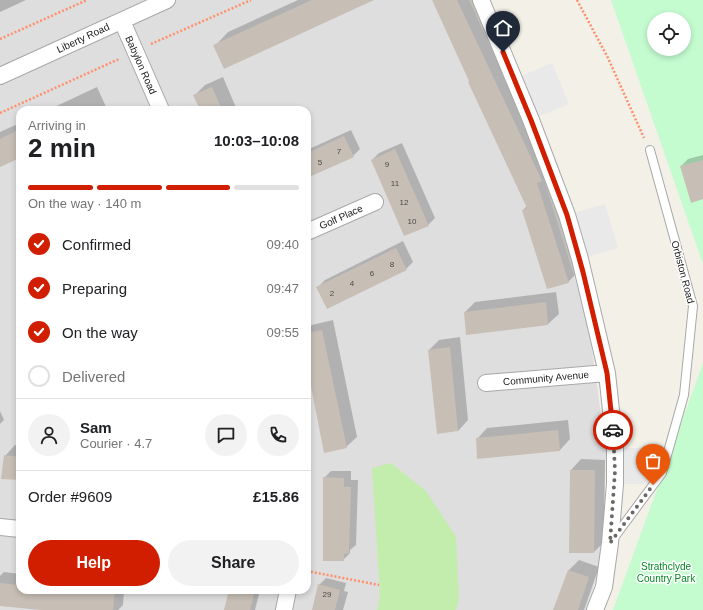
<!DOCTYPE html>
<html lang="en">
<head>
<meta charset="utf-8">
<style>
  :root { --surface:#fff; --page:#f2f2f2; --text:#202124; --muted:#757577; --line:#e0e0e0; --accent:#d21e00 }
  body { margin:0; font-family:Helvetica,sans-serif; background:var(--page); color:var(--text); height:100vh; display:flex; flex-direction:column; font-size:15px; white-space:nowrap }
  * { box-sizing:border-box; margin:0 }
  p { font-size:13px; color:var(--muted) }
  .icon { flex:none; width:22px; height:22px; fill:none; stroke:currentColor; stroke-width:2; stroke-linecap:round; stroke-linejoin:round }
  .map { position:relative; flex:1; overflow:hidden }
  .drawer { position:absolute; left:16px; top:106px; width:295px; height:488px; display:flex; flex-direction:column; background:var(--surface); border-radius:12px; box-shadow:0 2px 6px #0003 }
  .drawer>* { flex:none }
  .fabs { position:absolute; left:647px; top:12px; display:grid; gap:8px }
  .fabs a { display:grid; place-items:center; width:44px; height:44px; border-radius:50%; background:var(--surface); box-shadow:0 2px 6px #0003; font-size:20px }
  .pin { position:absolute; display:grid; place-items:center; width:34px; height:34px; color:#fff; margin:-41px -17px; border-radius:50% 50% 50% 0; rotate:-45deg; box-shadow:0 0 4px #0007 }
  .pin .icon { rotate:45deg }
  .courier { position:absolute; display:grid; place-items:center; width:40px; height:40px; margin:-20px; border:3px solid #d21e00; border-radius:50%; background:#fff; color:#222; box-shadow:0 1px 5px #0007 }
  .headline em { font-style:normal; font-weight:700 }
  .headline div { display:flex; flex-direction:column-reverse }
  .headline { display:flex; align-items:center; justify-content:space-between; height:68px; padding:0 12px }
  h1 { font-size:26px; font-weight:700; line-height:30px }
  .bar { display:grid; grid-template-columns:repeat(4,1fr); gap:6px 4px; align-content:center; height:48px; padding:0 12px }
  .bar i { height:5px; border-radius:3px; background:var(--line) }
  .bar .current { background:var(--accent) }
  .bar p { grid-column:span 4 }
  .line { display:flex; align-items:center; gap:10px; padding:0 12px; border-top:1px solid var(--line) }
  .line div { flex:1 }
  .round { display:grid; place-items:center; flex:none; width:42px; height:42px; border-radius:21px; background:var(--page) }
  ol { padding:0 12px; list-style:none }
  li { display:flex; align-items:center; gap:12px; height:44px }
  li p { margin-inline-start:auto }
  li .icon { padding:4px; border-radius:50%; background:var(--accent); color:#fff; stroke-width:4 }
  li:last-child { color:var(--muted) }
  li i { width:22px; height:22px; border:2px solid var(--line); border-radius:50% }
  .cta { display:flex; gap:8px; margin-top:auto; padding:8px 12px }
  .cta a { flex:1; height:46px; border-radius:24px; background:var(--accent); color:#fff; font-size:16px; font-weight:700; line-height:46px; text-align:center }
  .cta a+a { background:var(--page); color:var(--text) }
  .map>svg:first-child { display:block }
  .residential { fill:#dfdede; fill-rule:evenodd }
  .grass { fill:#c3edac }
  .park { fill:#c4fcd0; fill-rule:evenodd }
  .parking { fill:#e9e9e9 }
  .shadow { fill:#0003 }
  .building { fill:#c7bfb6 }
  .lines { fill:none; stroke-linecap:round; stroke-linejoin:round }
  .lane-casing { stroke:#a8a8a8; stroke-width:10 }
  .street-casing { stroke:#a8a8a8; stroke-width:18 }
  .path { stroke:#ff8f6b; stroke-width:2.5; stroke-dasharray:2 2; stroke-linecap:butt }
  .lane { stroke:#fff; stroke-width:8 }
  .street { stroke:#fff; stroke-width:16 }
  .done { stroke:#6a6966; stroke-width:4; stroke-dasharray:0 7.2 }
  .route { stroke:#d21e00; stroke-width:5 }
  .labels { text-anchor:middle; dominant-baseline:central; stroke-width:3; stroke-linejoin:round; paint-order:stroke }
  .number-label { font-size:8px; fill:#4a4846 }
  .street-label { font-size:10px; fill:#212121; stroke:#fff }
  .park-label { font-size:10px; fill:#068824; stroke:#fff }
</style>
</head>
<body>
<div class="map">
<svg width="703" height="610" viewBox="0 0 703 610">
  <rect width="100%" height="100%" fill="#f2f0e7"/>
  <path class="residential" d="M0,0h469l59,129 60,191 18,131 -3,103 -16,56h-587zM20,110h287v480h-287z"/>
  <path class="grass" d="M391,463l35,28 30,46 3,63 -3,10h-79l3,-14 -8,-128z"/>
  <path class="park" d="M611,0h92v264zM654,19h30v30h-30z
    M703,363v247h-90z"/>
  <path class="parking" d="M552,63l17,41 -38,16 -17,-41z
    M605,204l13,44 -38,11 -13,-44z
    M615,448h36v36h-36z"/>
  <path class="shadow" d="M0,0h26l-26,12z
    M298,0h74l-157,46 13,-14z
    M433,0h40l79,170 27,101 -11,11 -45,-72 4,-4z
    M223,77l14,33h-36l-6,-15 10,-10z
    M97,87l10,22 -1,1h-58z
    M20,123v34l-20,9v-34z
    M351,130l9,19 -7,7 -46,21v-27z
    M402,143l33,75 -7,7 -56,-65 7,-7z
    M703,155v43l-22,-32 7,-7z
    M403,241l10,21 -7,7 -88,18 7,-7z
    M556,292l3,22 -11,10 -81,10 -2,-22 10,-10z
    M333,320l24,117 -11,10 -39,-86v-31l5,-5z
    M460,337l8,83 -10,11 -29,-81 10,-10z
    M0,411l4,9 -4,4z
    M568,420l2,19 -10,11 -82,8 -1,-19 10,-11z
    M15,445l5,1v33l-15,-23z
    M581,459l24,1 -1,82 -10,10h-24l1,-82z
    M331,471h20v9h7l-2,65 -6,5v3l-7,7 -19,-82z
    M579,560l20,7 -15,43h-30l15,-40z
    M4,572l16,2v16h104l-1,15 -5,5h-66l-52,-5v-29z
    M326,578l20,5 -2,8 4,1 -5,18h-30l6,-25z
    M230,590h30l-5,20h-30z"/>
  <path class="building" d="M312,0h62l-150,69 -11,-24z
    M432,0h25l85,181 -5,2 32,100 -22,6 -25,-79 5,-2 -59,-126 1,-1z
    M212,87l10,23h-22l-7,-15z
    M20,129v29l-20,9v-28z
    M344,136l10,21 -47,21v-25z
    M395,149l34,77 -25,10 -33,-76z
    M703,160v39l-12,4 -11,-37z
    M396,248l11,22 -80,39 -11,-22z
    M546,302l2,23 -82,10 -2,-23z
    M322,330l25,118 -23,5 -17,-87v-33z
    M450,347l8,84 -21,3 -9,-84z
    M558,430l2,21 -83,8 -1,-21z
    M4,455l16,2v23l-19,-1z
    M570,470h25l-1,83h-25z
    M323,477l21,1v9h7l-2,66 -5,1v7h-21z
    M568,570l21,7 -11,33h-25z
    M0,583l20,2v5h55l17,2v-2h23l-2,20h-72l-41,-4z
    M318,584l22,6 -5,20h-23z
    M229,590h26l-5,20h-26z"/>
  <g class="lines">
    <defs>
      <path id="lane" d="M613,539l49,-66 22,-78 9,-89 -43,-156"/>
      <path id="street" d="M481,0l50,120 36,95 13,44 27,114 8,75v36l-5,59 -6,44 -9,23
        M122,21l39,89
        M0,76l167,-76
        M307,232l68,-30
        M486,383l121,-10
        M0,527l20,2
        M284,610l4,-20"/>
    </defs>
    <use href="#lane" class="lane-casing"/>
    <use href="#street" class="street-casing"/>
    <path class="path" d="M577,0l31,58 36,80
      M0,39l87,-39
      M151,44l100,-44
      M0,113l119,-54
      M307,571l72,14"/>
    <use href="#lane" class="lane"/>
    <use href="#street" class="street"/>
  </g>
  <g class="lines">
    <path class="done" d="M613,430l2,41 -5,72 43,-58"/>
    <path class="route" d="M503,52l28,68 36,95 16,57 24,101 6,57"/>
  </g>
  <g class="labels">
    <g class="number-label">
      <text x="339" y="151">7</text>
      <text x="320" y="162">5</text>
      <text x="387" y="164">9</text>
      <text x="395" y="183">11</text>
      <text x="404" y="202">12</text>
      <text x="412" y="221">10</text>
      <text x="392" y="264">8</text>
      <text x="372" y="273">6</text>
      <text x="352" y="283">4</text>
      <text x="332" y="293">2</text>
      <text x="327" y="594">29</text>
    </g>
    <g class="street-label">
      <text transform="translate(83 38) rotate(-25)">Liberty Road</text>
      <text transform="translate(141 65) rotate(66)">Babylon Road</text>
      <text transform="translate(341 217) rotate(-24)">Golf Place</text>
      <text transform="translate(683 272) rotate(75)">Orbiston Road</text>
      <text transform="translate(546 378) rotate(-5)">Community Avenue</text>
    </g>
    <g class="park-label">
      <text x="666" y="566">Strathclyde<tspan x="666" dy="12">Country Park</tspan></text>
    </g>
  </g>
</svg>
<div class="fabs">
<a><svg class="icon" aria-label="locate" viewBox="0 0 24 24"><circle cx="12" cy="12" r="6"/><path d="M12 2v4M12 18v4M2 12h4M18 12h4"/></svg></a>
</div>
<div class="pin" style="left:653px;top:485px;background:#ea580c"><svg class="icon" aria-label="bag" viewBox="0 0 24 24"><path d="M5 8h14l-1 12H6zM9 8a3 3 0 0 1 6 0"/></svg></div>
<div class="pin" style="left:503px;top:52px;background:#1f2937"><svg class="icon" aria-label="home" viewBox="0 0 24 24"><path d="M3 11l9-7 9 7M6 9v11h12V9"/></svg></div>
<div class="courier" style="left:613px;top:430px"><svg class="icon" aria-label="car" viewBox="0 0 24 24"><path d="M5 17H2v-5l4-1 3-4h7l3 4 3 1v5h-3M9 17h6M6 11h13"/><circle cx="7" cy="17" r="2"/><circle cx="17" cy="17" r="2"/></svg></div>
<section class="drawer">
<div class="headline"><div><h1>2 min</h1><p>Arriving in</p></div><em>10:03–10:08</em></div>
<div class="bar"><i class="current"></i><i class="current"></i><i class="current"></i><i></i><p>On the way · 140 m</p></div>
<ol>
<li><svg class="icon" aria-label="check" viewBox="0 0 24 24"><path d="M5 12l5 5 9-10"/></svg>Confirmed<p>09:40</p></li>
<li><svg class="icon" aria-label="check" viewBox="0 0 24 24"><path d="M5 12l5 5 9-10"/></svg>Preparing<p>09:47</p></li>
<li><svg class="icon" aria-label="check" viewBox="0 0 24 24"><path d="M5 12l5 5 9-10"/></svg>On the way<p>09:55</p></li>
<li><i></i>Delivered</li>
</ol>
<div class="line" style="height:72px"><a class="round"><svg class="icon" aria-label="person" viewBox="0 0 24 24"><circle cx="12" cy="8" r="4"/><path d="M4 21q1-7 8-7t8 7"/></svg></a><div><b>Sam</b><p>Courier · 4.7</p></div><a class="round"><svg class="icon" aria-label="chat" viewBox="0 0 24 24"><path d="M4 5h16v11H9l-5 4z"/></svg></a><a class="round"><svg class="icon" aria-label="phone" viewBox="0 0 24 24"><path d="M5 4h4l2 5-3 2q2 4 5 5l2-3 5 2v4C11 20 4 13 5 4z"/></svg></a></div>
<div class="line" style="height:52px"><div>Order #9609</div><b>£15.86</b></div>
<div class="cta"><a>Help</a><a>Share</a></div>
</section>
</div>
</body>
</html>
